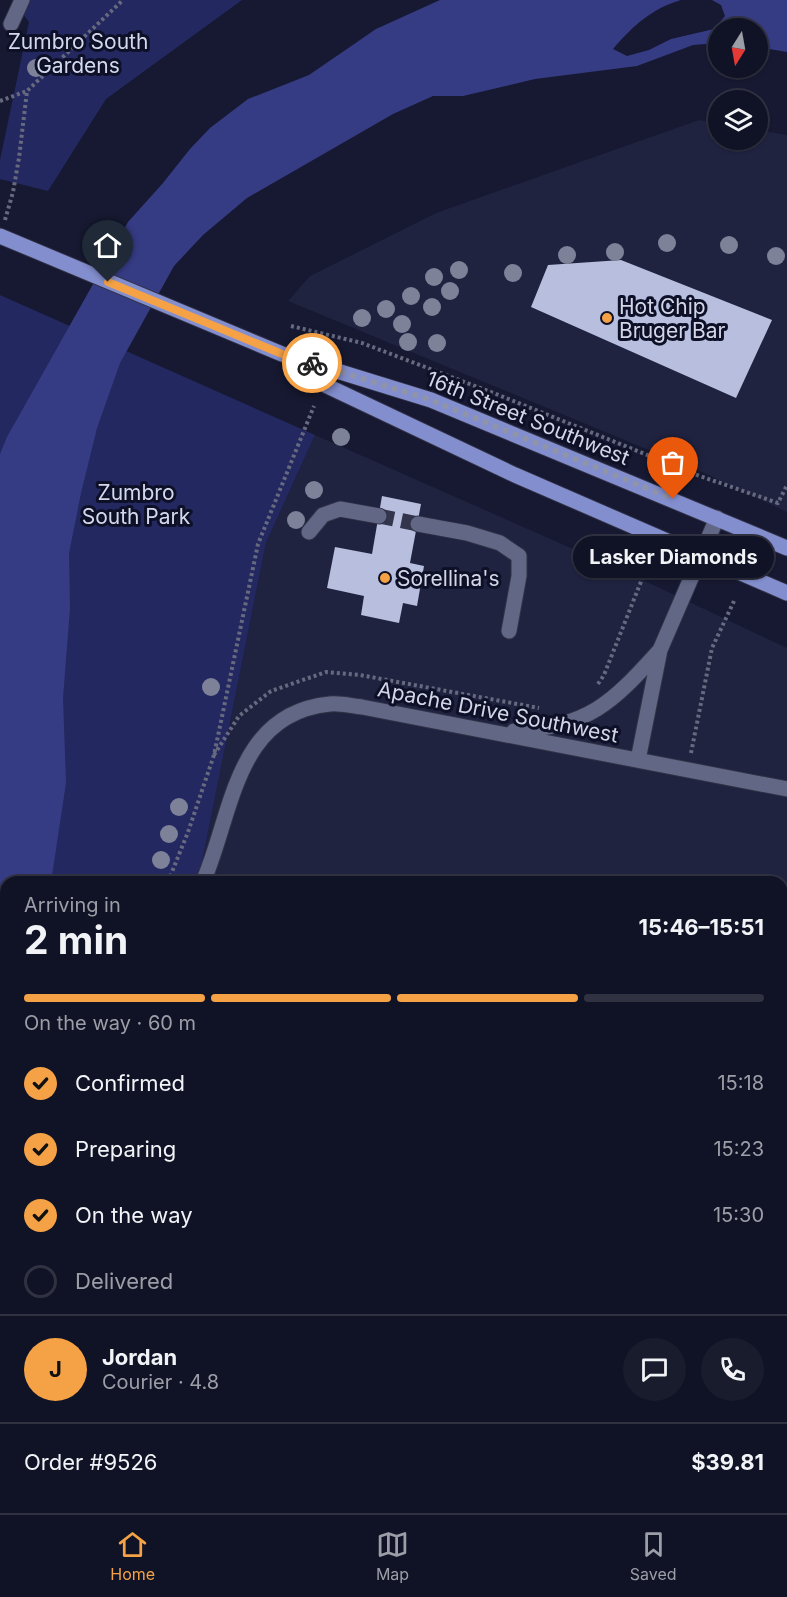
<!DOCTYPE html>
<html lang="en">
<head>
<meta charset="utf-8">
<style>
  :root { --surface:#101325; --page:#191c2d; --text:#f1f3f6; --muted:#9c9ea7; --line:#303242; --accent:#f5a246 }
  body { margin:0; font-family:Inter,sans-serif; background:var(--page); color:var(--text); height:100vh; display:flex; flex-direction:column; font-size:22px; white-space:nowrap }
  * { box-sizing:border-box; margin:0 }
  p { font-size:20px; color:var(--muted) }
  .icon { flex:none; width:33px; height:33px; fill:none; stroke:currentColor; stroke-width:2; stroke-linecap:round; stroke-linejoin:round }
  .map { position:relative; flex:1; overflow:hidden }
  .panel { position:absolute; left:0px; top:876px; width:788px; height:638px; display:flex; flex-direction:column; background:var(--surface); border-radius:18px 18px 0 0; box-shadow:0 2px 4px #0004,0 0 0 2px var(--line) }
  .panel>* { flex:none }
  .needle { width:39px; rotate:191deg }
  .tools { position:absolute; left:708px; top:18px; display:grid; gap:12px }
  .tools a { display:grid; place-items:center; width:60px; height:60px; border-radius:50%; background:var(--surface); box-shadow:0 2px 4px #0004,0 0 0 2px var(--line); font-size:30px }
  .pin { position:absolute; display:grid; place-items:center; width:51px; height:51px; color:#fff; margin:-62px -26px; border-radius:50% 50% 50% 0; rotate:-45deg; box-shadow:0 0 6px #0007 }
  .pin .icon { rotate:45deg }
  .courier { position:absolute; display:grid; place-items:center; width:60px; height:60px; margin:-30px; border:4px solid #f5a246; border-radius:50%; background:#fff; color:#222; box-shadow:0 2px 8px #0007 }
  .bubble { position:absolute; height:42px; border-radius:21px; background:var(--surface); box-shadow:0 2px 4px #0004,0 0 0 2px var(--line); font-size:20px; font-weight:700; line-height:42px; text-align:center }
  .overview em { font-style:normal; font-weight:700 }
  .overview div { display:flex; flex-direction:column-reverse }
  .overview { display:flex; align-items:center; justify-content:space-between; height:102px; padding:0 24px }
  h1 { font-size:39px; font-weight:700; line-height:45px }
  .bar { display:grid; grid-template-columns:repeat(4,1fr); gap:9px 6px; align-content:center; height:72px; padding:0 24px }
  .bar i { height:8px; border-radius:4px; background:var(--line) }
  .bar .current { background:var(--accent) }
  .bar p { grid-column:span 4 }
  .line { display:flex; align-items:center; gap:15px; padding:0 24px; border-top:2px solid var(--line) }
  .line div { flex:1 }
  .round { display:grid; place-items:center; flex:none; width:63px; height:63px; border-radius:32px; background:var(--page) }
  ol { padding:0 24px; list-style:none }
  li { display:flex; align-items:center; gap:18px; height:66px }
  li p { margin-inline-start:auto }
  li .icon { padding:6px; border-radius:50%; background:var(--accent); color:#111; stroke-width:4 }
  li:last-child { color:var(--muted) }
  li i { width:33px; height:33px; border:3px solid var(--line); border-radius:50% }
  .menu { display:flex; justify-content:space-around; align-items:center; height:84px; border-top:2px solid var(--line); background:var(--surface); font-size:16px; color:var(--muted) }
  .menu a { display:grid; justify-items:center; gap:3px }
  .menu .current { color:var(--accent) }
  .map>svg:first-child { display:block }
  .built { fill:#1f2340 }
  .green { fill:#232860 }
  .water { fill:#363c84 }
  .building { fill:#b7bede }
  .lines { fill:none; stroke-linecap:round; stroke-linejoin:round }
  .minor-tunnel { stroke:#32354c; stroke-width:15; stroke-dasharray:15 8; stroke-linecap:butt }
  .minor-casing { stroke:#313246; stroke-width:17 }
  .major-casing { stroke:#313246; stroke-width:17 }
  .path { stroke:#676a7f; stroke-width:4; stroke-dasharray:3 3; stroke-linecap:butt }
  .minor { stroke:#616784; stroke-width:15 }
  .major { stroke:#838ece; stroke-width:15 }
  .tree { fill:#7e8298 }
  .done { stroke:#9094a7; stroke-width:6; stroke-dasharray:0 10.8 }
  .route { stroke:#f5a246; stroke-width:8 }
  .poi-dot { fill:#f5a246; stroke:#0d1027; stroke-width:2 }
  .labels { text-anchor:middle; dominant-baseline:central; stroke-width:6; stroke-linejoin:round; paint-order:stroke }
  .park-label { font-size:21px; fill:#d3d8ed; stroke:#0d1027 }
  .poi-label { font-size:21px; fill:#d2d6e7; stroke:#0d1027; text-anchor:start }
  .street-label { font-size:21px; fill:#d2d6e7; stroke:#0d1027 }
</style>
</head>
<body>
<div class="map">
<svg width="787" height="1513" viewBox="0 0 787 1513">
  <rect width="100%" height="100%" fill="#161931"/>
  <path class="built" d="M699,120l19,3v17h40v-10l29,5v377l-85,-40 -414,-171 22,-25 126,-63z
    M315,435l315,139 157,74v865h-787v-329l6,-6v330h776v-626h-584l68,-339z"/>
  <path class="green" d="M24,0h218l-136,99 -58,92 -48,-12v-19l29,-138 -7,-9z
    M0,295l315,140 -49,108 -68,339h-192v296l-6,6z"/>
  <path class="water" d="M440,0h241c-30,9 -47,25 -68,49l14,7 22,-6 22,-11 43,-10 11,-13 -4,-11 -9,-5h75v52l-29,-5v-19h-40v15l-25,2 -56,21 -102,13 -72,17h-30l-40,18 -146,84 -44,37 -29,31 -54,97 -23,65 -16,65 -12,60 1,55 -7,90 3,85 -15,99h-45v116l-6,9v-553l7,-17 121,-215 35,-39 27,-34 20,-21 38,-29 61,-24 67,-46z"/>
  <path class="building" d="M621,260l151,60 -36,78 -205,-91 17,-42z
    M382,496l39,8 -11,59 14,3 -7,40 -14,-3 -4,20 -38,-8 3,-19 -37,-8 8,-41 37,7z
    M782,1083l5,1v170l-4,23z
    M782,1294l5,1v69l-5,-1z
    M782,1478l5,1v34h-297l1,-5h291z"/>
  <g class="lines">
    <path class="minor-tunnel" d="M379,516l39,8"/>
    <defs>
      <path id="minor" d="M11,24l11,-24
        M418,524l49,9 33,10 19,13v20l-10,55
        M309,532l14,-17 17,-6 39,7
        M514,731c76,-5 97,-27 146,-81
        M638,760l22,-110 57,-132
        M203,882c30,-69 32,-169 127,-178 10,-1 22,2 32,3l425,82
        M782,1038l5,1
        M0,1185l6,-7
        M0,1284l6,-4
        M287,1513l1,-5"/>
      <path id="major" d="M0,236l282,118 149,46 356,148
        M293,362l32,23 190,90 272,118"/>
    </defs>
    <use href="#minor" class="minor-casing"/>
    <use href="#major" class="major-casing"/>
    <path class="path" d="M0,101l27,-10
      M5,220l8,-28 6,-34 8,-67 96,-91
      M291,326l71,17 134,51 201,81 81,28 9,-18
      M598,684l6,-9 40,-101
      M691,753l21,-105 23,-49
      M214,755l25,-39 32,-25 55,-19 34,3 179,33
      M168,882l20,-50 26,-77 44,-211 56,-138
      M0,1138l6,-6
      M782,1467l5,-4"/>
    <use href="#minor" class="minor"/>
    <use href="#major" class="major"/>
  </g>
  <g class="tree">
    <circle cx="36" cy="68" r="9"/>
    <circle cx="667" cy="243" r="9"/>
    <circle cx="729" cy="245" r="9"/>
    <circle cx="615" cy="252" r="9"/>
    <circle cx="567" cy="255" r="9"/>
    <circle cx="776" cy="256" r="9"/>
    <circle cx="459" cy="270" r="9"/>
    <circle cx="513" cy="273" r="9"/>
    <circle cx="434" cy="277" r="9"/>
    <circle cx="450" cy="291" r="9"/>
    <circle cx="411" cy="296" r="9"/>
    <circle cx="432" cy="307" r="9"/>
    <circle cx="386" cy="309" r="9"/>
    <circle cx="362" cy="318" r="9"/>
    <circle cx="402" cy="324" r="9"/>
    <circle cx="408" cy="342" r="9"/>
    <circle cx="437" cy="343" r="9"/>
    <circle cx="341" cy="437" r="9"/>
    <circle cx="314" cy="490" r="9"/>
    <circle cx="296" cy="520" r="9"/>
    <circle cx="211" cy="687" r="9"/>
    <circle cx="179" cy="807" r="9"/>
    <circle cx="169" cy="834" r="9"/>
    <circle cx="161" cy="860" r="9"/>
  </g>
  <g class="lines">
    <path class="done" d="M312,363l119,37 242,99"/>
    <path class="route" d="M108,282l174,72 30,9"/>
  </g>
  <g class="poi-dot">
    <circle cx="607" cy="318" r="6"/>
    <circle cx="385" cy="578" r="6"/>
  </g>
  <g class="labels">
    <g class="park-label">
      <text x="78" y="41">Zumbro South<tspan x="78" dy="24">Gardens</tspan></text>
      <text x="136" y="492">Zumbro<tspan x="136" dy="24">South Park</tspan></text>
    </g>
    <g class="poi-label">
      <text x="619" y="306">Hot Chip<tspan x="619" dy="24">Bruger Bar</tspan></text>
      <text x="397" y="578">Sorellina's</text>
    </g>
    <g class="street-label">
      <text transform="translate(528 418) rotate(22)">16th Street Southwest</text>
      <text transform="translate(498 712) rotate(11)">Apache Drive Southwest</text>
    </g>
  </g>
</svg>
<div class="tools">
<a><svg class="needle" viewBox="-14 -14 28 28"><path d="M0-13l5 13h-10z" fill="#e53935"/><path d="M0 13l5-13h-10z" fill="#9c9ea7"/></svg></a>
<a><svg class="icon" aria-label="layers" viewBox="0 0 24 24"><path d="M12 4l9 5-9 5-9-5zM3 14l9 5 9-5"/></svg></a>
</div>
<div class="pin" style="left:673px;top:499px;background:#ea580c"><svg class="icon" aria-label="bag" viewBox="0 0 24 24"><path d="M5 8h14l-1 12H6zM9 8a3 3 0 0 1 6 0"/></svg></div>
<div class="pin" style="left:108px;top:282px;background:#1f2937"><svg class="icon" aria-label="home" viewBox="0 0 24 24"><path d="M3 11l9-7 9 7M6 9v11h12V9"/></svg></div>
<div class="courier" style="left:312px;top:363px"><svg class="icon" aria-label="bike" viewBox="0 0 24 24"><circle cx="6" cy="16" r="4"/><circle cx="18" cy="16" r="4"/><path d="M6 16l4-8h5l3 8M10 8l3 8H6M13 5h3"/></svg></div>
<div class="bubble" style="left:573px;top:536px;width:201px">Lasker Diamonds</div>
<section class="panel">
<div class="overview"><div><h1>2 min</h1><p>Arriving in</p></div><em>15:46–15:51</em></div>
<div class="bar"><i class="current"></i><i class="current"></i><i class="current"></i><i></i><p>On the way · 60 m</p></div>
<ol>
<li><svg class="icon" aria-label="check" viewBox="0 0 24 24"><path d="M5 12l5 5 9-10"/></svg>Confirmed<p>15:18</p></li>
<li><svg class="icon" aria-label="check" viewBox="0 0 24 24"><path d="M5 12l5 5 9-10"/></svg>Preparing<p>15:23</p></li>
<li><svg class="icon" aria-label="check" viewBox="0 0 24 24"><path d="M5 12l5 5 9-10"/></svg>On the way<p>15:30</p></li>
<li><i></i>Delivered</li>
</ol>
<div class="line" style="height:108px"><b class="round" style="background:var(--accent);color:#111">J</b><div><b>Jordan</b><p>Courier · 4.8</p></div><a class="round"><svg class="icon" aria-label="chat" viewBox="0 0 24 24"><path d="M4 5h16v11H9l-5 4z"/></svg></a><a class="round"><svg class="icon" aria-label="phone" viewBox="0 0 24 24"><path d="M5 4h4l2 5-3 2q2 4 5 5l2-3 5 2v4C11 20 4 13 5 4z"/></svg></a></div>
<div class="line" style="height:78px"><div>Order #9526</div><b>$39.81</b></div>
</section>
</div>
<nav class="menu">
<a class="current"><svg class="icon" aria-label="home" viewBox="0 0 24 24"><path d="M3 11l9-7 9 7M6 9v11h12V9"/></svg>Home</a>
<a><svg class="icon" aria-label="map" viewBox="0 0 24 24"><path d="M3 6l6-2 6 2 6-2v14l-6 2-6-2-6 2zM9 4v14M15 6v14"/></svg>Map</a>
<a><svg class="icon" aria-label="saved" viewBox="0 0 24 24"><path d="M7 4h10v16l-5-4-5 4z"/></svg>Saved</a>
</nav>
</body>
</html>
